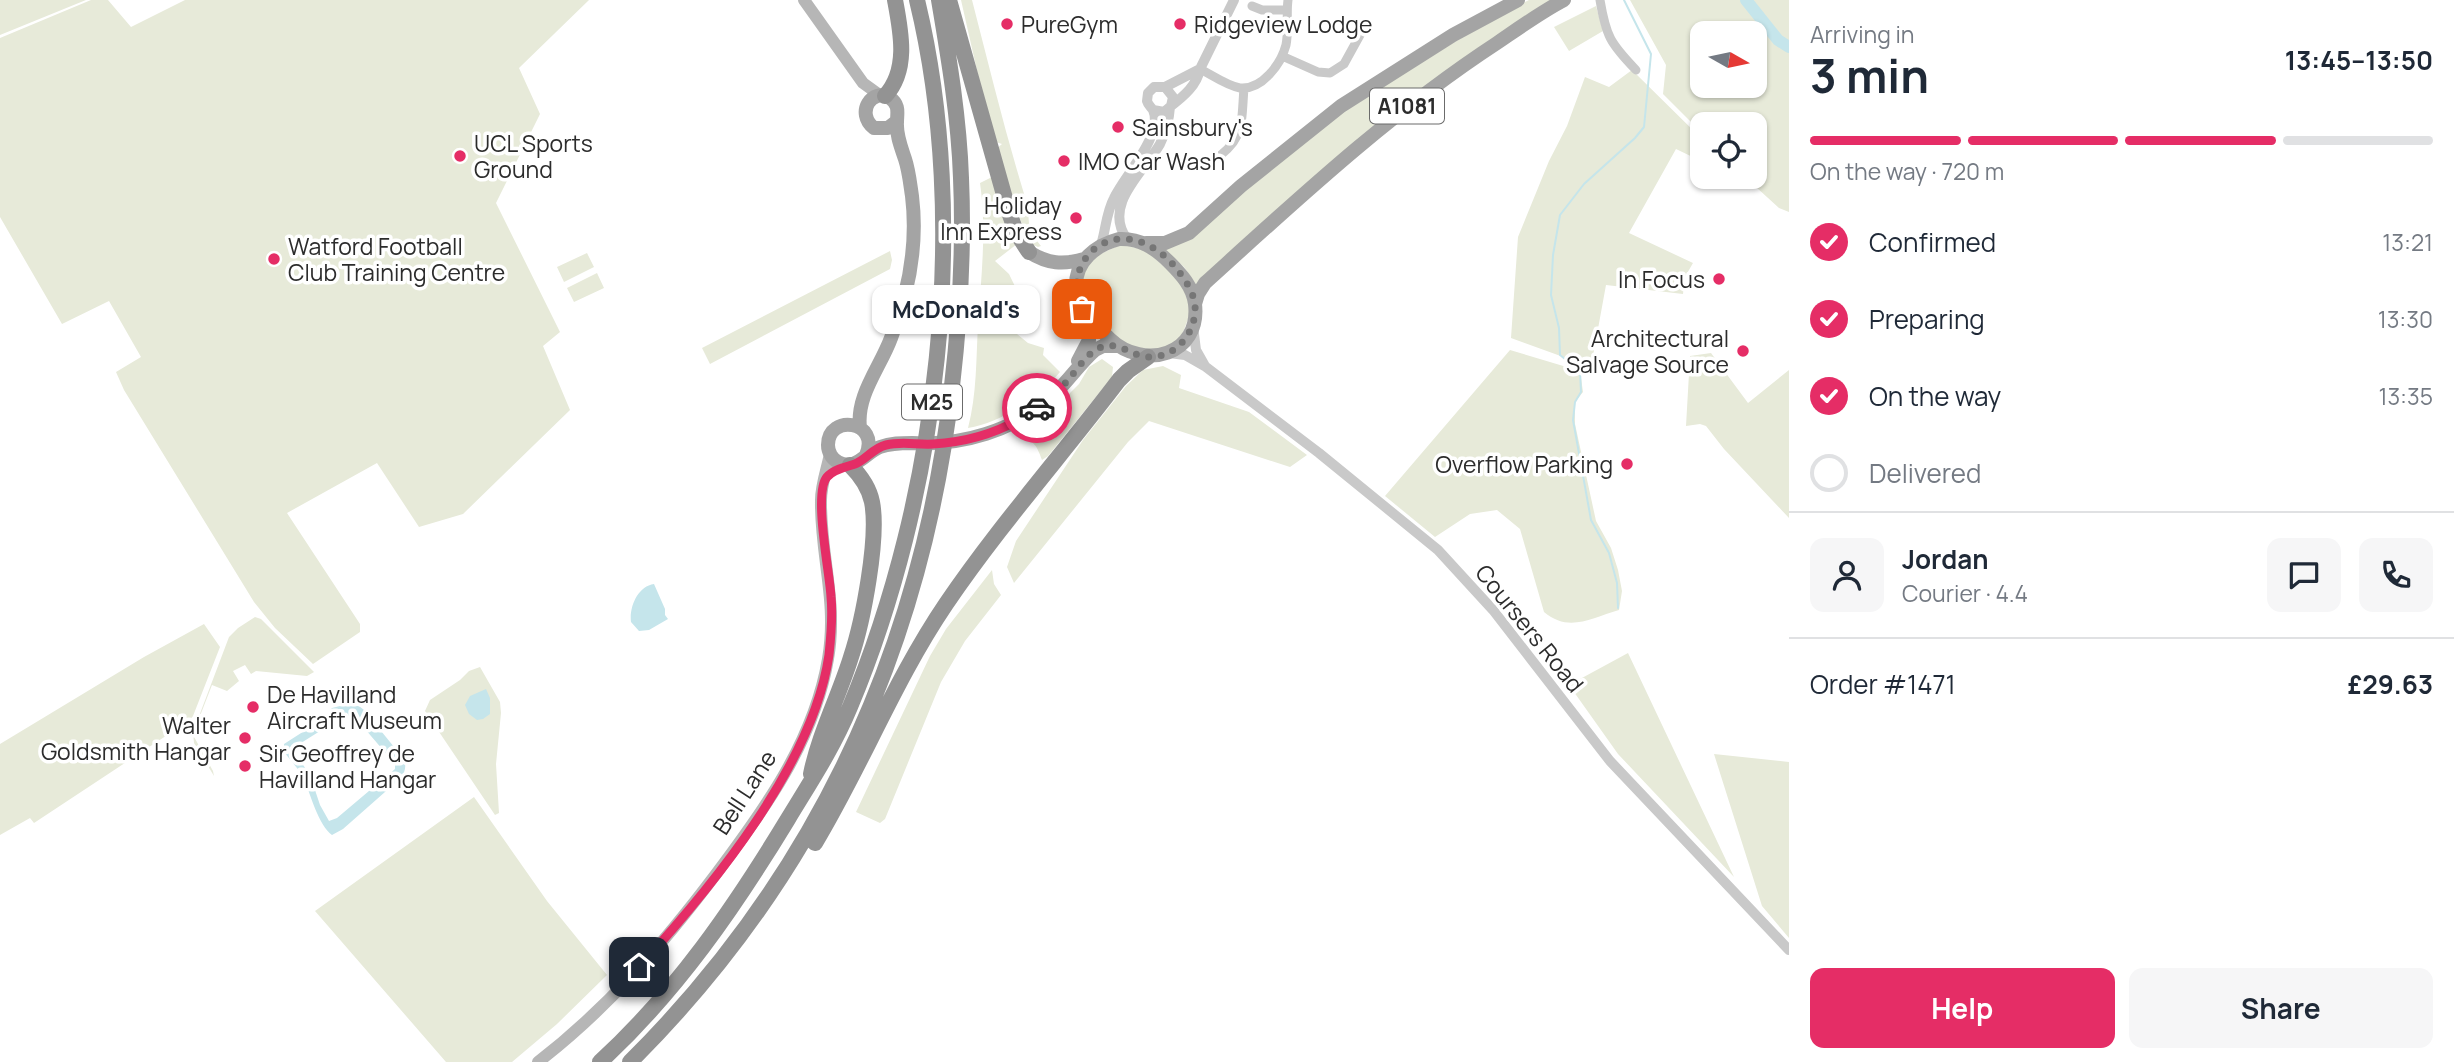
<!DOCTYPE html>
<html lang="en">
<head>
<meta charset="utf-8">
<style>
  :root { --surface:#fff; --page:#f6f6f7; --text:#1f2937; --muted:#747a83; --line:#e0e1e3; --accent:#e52d66 }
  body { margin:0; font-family:Manrope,sans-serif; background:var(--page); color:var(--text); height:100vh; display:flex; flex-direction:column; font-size:26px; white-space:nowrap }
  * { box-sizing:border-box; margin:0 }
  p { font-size:23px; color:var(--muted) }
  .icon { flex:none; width:38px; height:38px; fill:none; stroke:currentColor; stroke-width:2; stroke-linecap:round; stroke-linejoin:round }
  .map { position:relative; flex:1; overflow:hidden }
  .drawer { display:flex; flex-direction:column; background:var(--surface); width:665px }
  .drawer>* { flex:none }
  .needle { width:46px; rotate:99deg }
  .buttons { position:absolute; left:1690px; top:21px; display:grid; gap:14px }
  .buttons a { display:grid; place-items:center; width:77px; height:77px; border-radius:14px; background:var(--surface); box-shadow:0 2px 5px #0004; font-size:35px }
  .pin { position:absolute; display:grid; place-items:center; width:60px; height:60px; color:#fff; margin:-30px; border-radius:14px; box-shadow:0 4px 10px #0006 }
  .courier { position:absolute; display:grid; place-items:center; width:70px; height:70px; margin:-35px; border:5px solid #e52d66; border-radius:50%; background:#fff; color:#222; box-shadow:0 2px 9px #0007 }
  .bubble { position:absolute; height:49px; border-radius:14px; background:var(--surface); box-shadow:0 2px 5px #0004; font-size:23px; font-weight:700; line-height:49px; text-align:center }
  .summary em { font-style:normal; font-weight:700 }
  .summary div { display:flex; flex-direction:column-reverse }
  .summary { display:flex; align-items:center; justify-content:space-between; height:119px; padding:0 21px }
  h1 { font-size:46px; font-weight:700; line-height:52px }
  .bar { display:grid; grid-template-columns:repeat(4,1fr); gap:10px 7px; align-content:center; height:84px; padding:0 21px }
  .bar i { height:9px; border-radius:5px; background:var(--line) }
  .bar .active { background:var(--accent) }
  .bar p { grid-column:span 4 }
  .line { display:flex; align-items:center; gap:18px; padding:0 21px; border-top:2px solid var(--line) }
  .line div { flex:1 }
  .round { display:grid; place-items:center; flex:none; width:74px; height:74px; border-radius:14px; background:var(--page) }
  ol { padding:0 21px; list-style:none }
  li { display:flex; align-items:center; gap:21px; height:77px }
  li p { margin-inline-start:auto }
  li .icon { padding:7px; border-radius:50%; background:var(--accent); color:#fff; stroke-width:4 }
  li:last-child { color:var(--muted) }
  li i { width:38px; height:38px; border:4px solid var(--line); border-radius:50% }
  .action { display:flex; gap:14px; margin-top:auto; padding:14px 21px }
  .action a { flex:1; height:80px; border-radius:14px; background:var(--accent); color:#fff; font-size:28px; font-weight:700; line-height:80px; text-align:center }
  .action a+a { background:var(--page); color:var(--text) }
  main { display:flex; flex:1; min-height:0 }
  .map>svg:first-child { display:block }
  .green { fill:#e7ead9; fill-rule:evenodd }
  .water { fill:#c5e5eb }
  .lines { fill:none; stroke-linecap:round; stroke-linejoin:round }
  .stream { stroke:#c5e5eb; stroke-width:2 }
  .river { stroke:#c5e5eb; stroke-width:12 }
  .minor { stroke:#c9c9c9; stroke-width:9 }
  .tertiary { stroke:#c9c9c9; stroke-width:10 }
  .secondary { stroke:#b6b6b6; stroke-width:12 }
  .primary { stroke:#a4a4a4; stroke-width:14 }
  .motorway { stroke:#939393; stroke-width:16 }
  .done { stroke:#767676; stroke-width:7; stroke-dasharray:0 12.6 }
  .route { stroke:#e52d66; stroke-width:9 }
  .poi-dot { fill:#e52d66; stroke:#fff; stroke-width:2.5 }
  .labels { text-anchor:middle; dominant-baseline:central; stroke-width:7; stroke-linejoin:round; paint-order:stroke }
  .shield { fill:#fff; stroke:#6b6b6b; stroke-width:2 }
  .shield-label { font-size:21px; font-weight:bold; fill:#2c2c2c }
  .poi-label { font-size:23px; fill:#2c2c2c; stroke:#fff; text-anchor:start }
  .street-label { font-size:23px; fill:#2c2c2c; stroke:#fff }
</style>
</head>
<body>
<main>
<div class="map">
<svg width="1789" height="1062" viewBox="0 0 1789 1062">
  <rect width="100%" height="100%" fill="#fff"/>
  <path class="green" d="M0,0h86l-86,35z
    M91,0h17l23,27 54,-27h404l-70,68 21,46 -44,89 64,129 -17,14 27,64 -107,104 -44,13 -42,-64 -90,50 73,111v8l-47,32 -38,-36 -21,-26 -130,-212 -8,-18 25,-15 -32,-56 -47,23 -62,-107v-179z
    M961,0h11c17,66 33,132 53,197 8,24 -3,25 16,49l-3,1 -9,-4 -34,-93 7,-6 -9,-3z
    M1529,0h28l-45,28 -315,258 -13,-19 -20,-18 191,-147 146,-88z
    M1630,0h159v212l-10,-4 -34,-31h10v-53h-52v10l-40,-40 3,-29zM1703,33h52v53h-52z
    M1596,6l7,25 -34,20 -15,-24z
    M1632,70l71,70v22l-27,-13 -47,84 64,30 -8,14 -2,17 -77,-9 -15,82 -80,-29 7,-101 31,-76 18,-35 18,-49 24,10z
    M992,177l25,67 -22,17 14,13 15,31 -6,13 -1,16 11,9 16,5 -1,7 17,17c-22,26 -57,50 -92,56 9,-34 8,-69 10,-103 3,-47 9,-95 2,-142z
    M1122,244l25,7 37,34 7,26 -9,24 -12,11 -23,6 -27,-10 -34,-36 -5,-20 4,-16 11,-14z
    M890,251l2,9 -2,9 -180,95 -8,-16z
    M587,253l7,14 -30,15 -7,-15z
    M597,273l7,15 -30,14 -7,-14z
    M1510,350l70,21 3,21 -8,10v22l21,97 15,27 7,22 4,21 -3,19c-28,8 -50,23 -75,2l-24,-83 -23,-19 -27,4 -35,23 -50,-41z
    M1711,353l37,50 41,-33v148l-65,-69 -18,-23 -6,-2 -14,2 4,-70z
    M1102,359l11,8 -1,10 -64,79 -6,4c-5,-14 -8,-20 -23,-23l-1,-3 20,-13 23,-19 18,-18 10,-17z
    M1163,366l18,9 -2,13 70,24 58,43 -17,12 -141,-46 -21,21 -114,141 -7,-16 9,-26 67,-101 43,-54 17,-16z
    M992,570l2,14 7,11 -36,46 -24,41 -56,137 -5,4 -24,-11 74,-156 16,-27z
    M255,617l6,2 53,53 -7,4 -51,-5 -5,3 -6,-9 -12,6 6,10 -12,10 -15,-6 -12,31 7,7v6l-4,4 -9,-2 -1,4 20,36 1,5 -20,-33 -1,-11 36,-95 9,-9z
    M204,624l16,23 -27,69 -3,4 -156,103 -4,-5 -30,17v-91l144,-87z
    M1628,653l106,224 -116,-123 -49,-69z
    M480,667l20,35 1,11 -5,51 3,49 -4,2 -70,-104 5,-11 30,-20 9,-9z
    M1714,754l75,8v176l-27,-32z
    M474,797l73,104 60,74 -50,49 -45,38h-66l-131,-151z"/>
  <path class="water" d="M654,584l11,25v6l3,4 -19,11 -10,1 -8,-9c-2,-15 7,-36 23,-38z
    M486,689l4,9v16l-7,5 -6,1 -8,-6 -4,-9 5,-9z
    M344,705l15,1 5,4 39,48c4,7 2,13 -1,19l-59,52 -11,6c-13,-9 -22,-41 -28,-57l6,-3 10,30 9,16 8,-3 58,-49v-5l-42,-49 -9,1 -51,32 -1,2 14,19 -5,4 -17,-21v-8l42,-27 6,-9z"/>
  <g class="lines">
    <path class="stream" d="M1618,608l-1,-25 -8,-30 -18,-33 -18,-100 2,-18 6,-10 -1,-21 -20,-16 -1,-27 -8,-33 2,-40 7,-40 24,-31 51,-46 9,-11 7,-73 -27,-54"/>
    <path class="river" d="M1746,0l32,40 11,7"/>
    <path class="minor" d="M1600,0c6,36 10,43 36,70
      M1252,6l10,4h24
      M1282,56l36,16 12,1 14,-9 16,-29
      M1200,69c12,6 27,17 40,19 22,2 41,-24 46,-43 3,-15 0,-30 2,-45
      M1210,163c35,-23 31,-37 34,-75"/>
    <path class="tertiary" d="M1165,87l35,-18
      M1171,106c13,-10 26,-21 29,-37l34,-69
      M1127,239c-25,-34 17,-67 33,-95 6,-12 9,-23 10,-37
      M1101,245c5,-16 5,-32 13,-47 10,-22 50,-63 39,-88 -2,-3 -5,-5 -6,-9l1,-8 6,-6h11l8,10 -2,9 -7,6 -11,-2
      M1193,326l3,24 9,16
      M1169,353l16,2 21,12 113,86 119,97 55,60 117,151 179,189"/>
    <path class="secondary" d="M804,0l59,83 18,13
      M538,1062c69,-53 126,-119 178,-188 49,-65 98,-133 112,-215 10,-58 -8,-104 -7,-159 0,-15 6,-31 9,-46"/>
    <path class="primary" d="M1119,239c21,-1 36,9 51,24 11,11 23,24 25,41 6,51 -51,67 -85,35 -16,-15 -34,-28 -34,-52 -1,-26 20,-42 43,-48z
      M1146,243h19l24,-10 52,-47 100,-80 112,-71 65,-35
      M1029,252c19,12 34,13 55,7
      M1195,304l3,-10 7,-11c95,-86 185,-170 292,-240 22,-15 44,-31 67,-43
      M1078,361l11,-21v-21
      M860,428c-4,-33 20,-60 31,-90 18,-46 27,-93 21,-142 -2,-13 -3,-25 -7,-37 -4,-12 -9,-24 -8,-37 0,-9 3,-17 -7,-24 -18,-11 -35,15 -16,30h14l9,-7
      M866,455c15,-34 -38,-42 -38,-10 0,7 4,14 10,17 18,10 28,-10 42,-15 11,-4 21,-4 32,-4 49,3 102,-12 139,-46 16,-14 28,-33 44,-47l8,-4h14"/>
    <path class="motorway" d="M949,0l59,209 8,23 13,20
      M885,96c24,-26 16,-64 10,-96
      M811,774c8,-40 28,-78 40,-117 12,-36 28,-119 21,-155 -3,-15 -12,-27 -22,-37
      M815,843c47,-78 80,-164 131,-239 53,-78 116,-149 173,-224l9,-9 20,-14
      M600,1062c77,-71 134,-154 188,-243 23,-38 45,-71 62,-112 88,-210 121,-484 67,-707
      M630,1062c188,-187 292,-413 322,-676 8,-69 12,-139 9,-208 -2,-60 -12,-119 -22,-178"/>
  </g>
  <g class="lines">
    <path class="done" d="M1037,408c11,-8 22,-17 31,-28 10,-11 20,-29 34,-33 16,-6 30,9 45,10 29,2 50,-25 48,-52 -1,-10 -7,-21 -13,-29 -12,-18 -33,-36 -56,-37 -38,-2 -60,38 -44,70"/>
    <path class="route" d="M639,967c73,-80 174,-202 190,-312 2,-19 4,-39 2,-58 -1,-23 -18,-104 -4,-120 7,-8 19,-10 28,-13 11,-4 18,-16 31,-19 16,-4 31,0 47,-1 37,-2 74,-14 104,-36"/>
  </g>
  <g class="poi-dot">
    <circle cx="1007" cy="24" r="7"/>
    <circle cx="1180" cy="24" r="7"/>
    <circle cx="1118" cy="127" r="7"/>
    <circle cx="460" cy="156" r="7"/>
    <circle cx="1064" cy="161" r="7"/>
    <circle cx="1076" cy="218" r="7"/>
    <circle cx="274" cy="259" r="7"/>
    <circle cx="1719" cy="279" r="7"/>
    <circle cx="1743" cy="351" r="7"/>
    <circle cx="1627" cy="464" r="7"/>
    <circle cx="253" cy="707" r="7"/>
    <circle cx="245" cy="738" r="7"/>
    <circle cx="245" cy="766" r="7"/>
  </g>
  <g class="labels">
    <g class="shield">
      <rect x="1370" y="88.5" width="74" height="35" rx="5"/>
      <rect x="902" y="384.5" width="60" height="35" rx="5"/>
    </g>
    <g class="shield-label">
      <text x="1407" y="106">A1081</text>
      <text x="932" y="402">M25</text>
    </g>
    <g class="poi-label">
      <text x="1021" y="24">PureGym</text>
      <text x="1194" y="24">Ridgeview Lodge</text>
      <text x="1132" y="127">Sainsbury's</text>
      <text x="474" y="143">UCL Sports<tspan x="474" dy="26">Ground</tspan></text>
      <text x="1078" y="161">IMO Car Wash</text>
      <text x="1062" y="205" text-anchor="end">Holiday<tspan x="1062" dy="26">Inn Express</tspan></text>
      <text x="288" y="246">Watford Football<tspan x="288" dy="26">Club Training Centre</tspan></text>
      <text x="1705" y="279" text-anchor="end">In Focus</text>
      <text x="1729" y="338" text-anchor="end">Architectural<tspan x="1729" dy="26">Salvage Source</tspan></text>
      <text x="1613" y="464" text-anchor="end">Overflow Parking</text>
      <text x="267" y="694">De Havilland<tspan x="267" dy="26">Aircraft Museum</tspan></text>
      <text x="231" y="725" text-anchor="end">Walter<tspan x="231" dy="26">Goldsmith Hangar</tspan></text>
      <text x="259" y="753">Sir Geoffrey de<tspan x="259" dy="26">Havilland Hangar</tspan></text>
    </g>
    <g class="street-label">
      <text transform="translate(1530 628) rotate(51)">Coursers Road</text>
      <text transform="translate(744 792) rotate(-57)">Bell Lane</text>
    </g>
  </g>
</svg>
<div class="buttons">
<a><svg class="needle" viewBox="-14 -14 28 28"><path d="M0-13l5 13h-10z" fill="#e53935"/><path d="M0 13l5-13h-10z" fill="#747a83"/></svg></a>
<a><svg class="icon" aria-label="locate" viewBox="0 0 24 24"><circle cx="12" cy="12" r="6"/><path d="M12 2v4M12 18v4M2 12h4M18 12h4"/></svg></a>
</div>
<div class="pin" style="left:1082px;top:309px;background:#ea580c"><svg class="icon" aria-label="bag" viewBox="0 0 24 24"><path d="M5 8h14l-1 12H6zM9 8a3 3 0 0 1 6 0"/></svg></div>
<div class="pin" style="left:639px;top:967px;background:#1f2937"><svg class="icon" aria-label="home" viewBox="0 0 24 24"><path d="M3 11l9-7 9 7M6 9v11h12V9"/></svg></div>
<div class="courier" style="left:1037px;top:408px"><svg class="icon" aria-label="car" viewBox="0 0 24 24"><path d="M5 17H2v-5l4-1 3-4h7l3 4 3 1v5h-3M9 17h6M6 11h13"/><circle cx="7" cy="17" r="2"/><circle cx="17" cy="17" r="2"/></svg></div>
<div class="bubble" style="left:872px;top:285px;width:168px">McDonald's</div>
</div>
<section class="drawer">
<div class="summary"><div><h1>3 min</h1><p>Arriving in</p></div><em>13:45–13:50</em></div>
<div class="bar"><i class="active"></i><i class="active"></i><i class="active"></i><i></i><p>On the way · 720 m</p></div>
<ol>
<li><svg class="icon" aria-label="check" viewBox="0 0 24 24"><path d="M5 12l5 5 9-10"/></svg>Confirmed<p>13:21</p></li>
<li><svg class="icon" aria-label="check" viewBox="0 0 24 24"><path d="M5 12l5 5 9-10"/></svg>Preparing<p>13:30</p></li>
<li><svg class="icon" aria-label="check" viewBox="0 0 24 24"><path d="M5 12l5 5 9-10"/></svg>On the way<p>13:35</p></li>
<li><i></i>Delivered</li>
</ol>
<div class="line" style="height:126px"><a class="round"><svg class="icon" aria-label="person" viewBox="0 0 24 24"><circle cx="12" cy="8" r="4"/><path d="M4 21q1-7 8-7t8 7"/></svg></a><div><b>Jordan</b><p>Courier · 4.4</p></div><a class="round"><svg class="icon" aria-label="chat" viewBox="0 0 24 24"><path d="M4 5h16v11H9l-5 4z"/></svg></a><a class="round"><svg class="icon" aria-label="phone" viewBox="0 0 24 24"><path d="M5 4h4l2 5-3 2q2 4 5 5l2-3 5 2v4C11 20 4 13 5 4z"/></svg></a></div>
<div class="line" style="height:91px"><div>Order #1471</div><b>£29.63</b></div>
<div class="action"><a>Help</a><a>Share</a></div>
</section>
</main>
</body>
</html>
